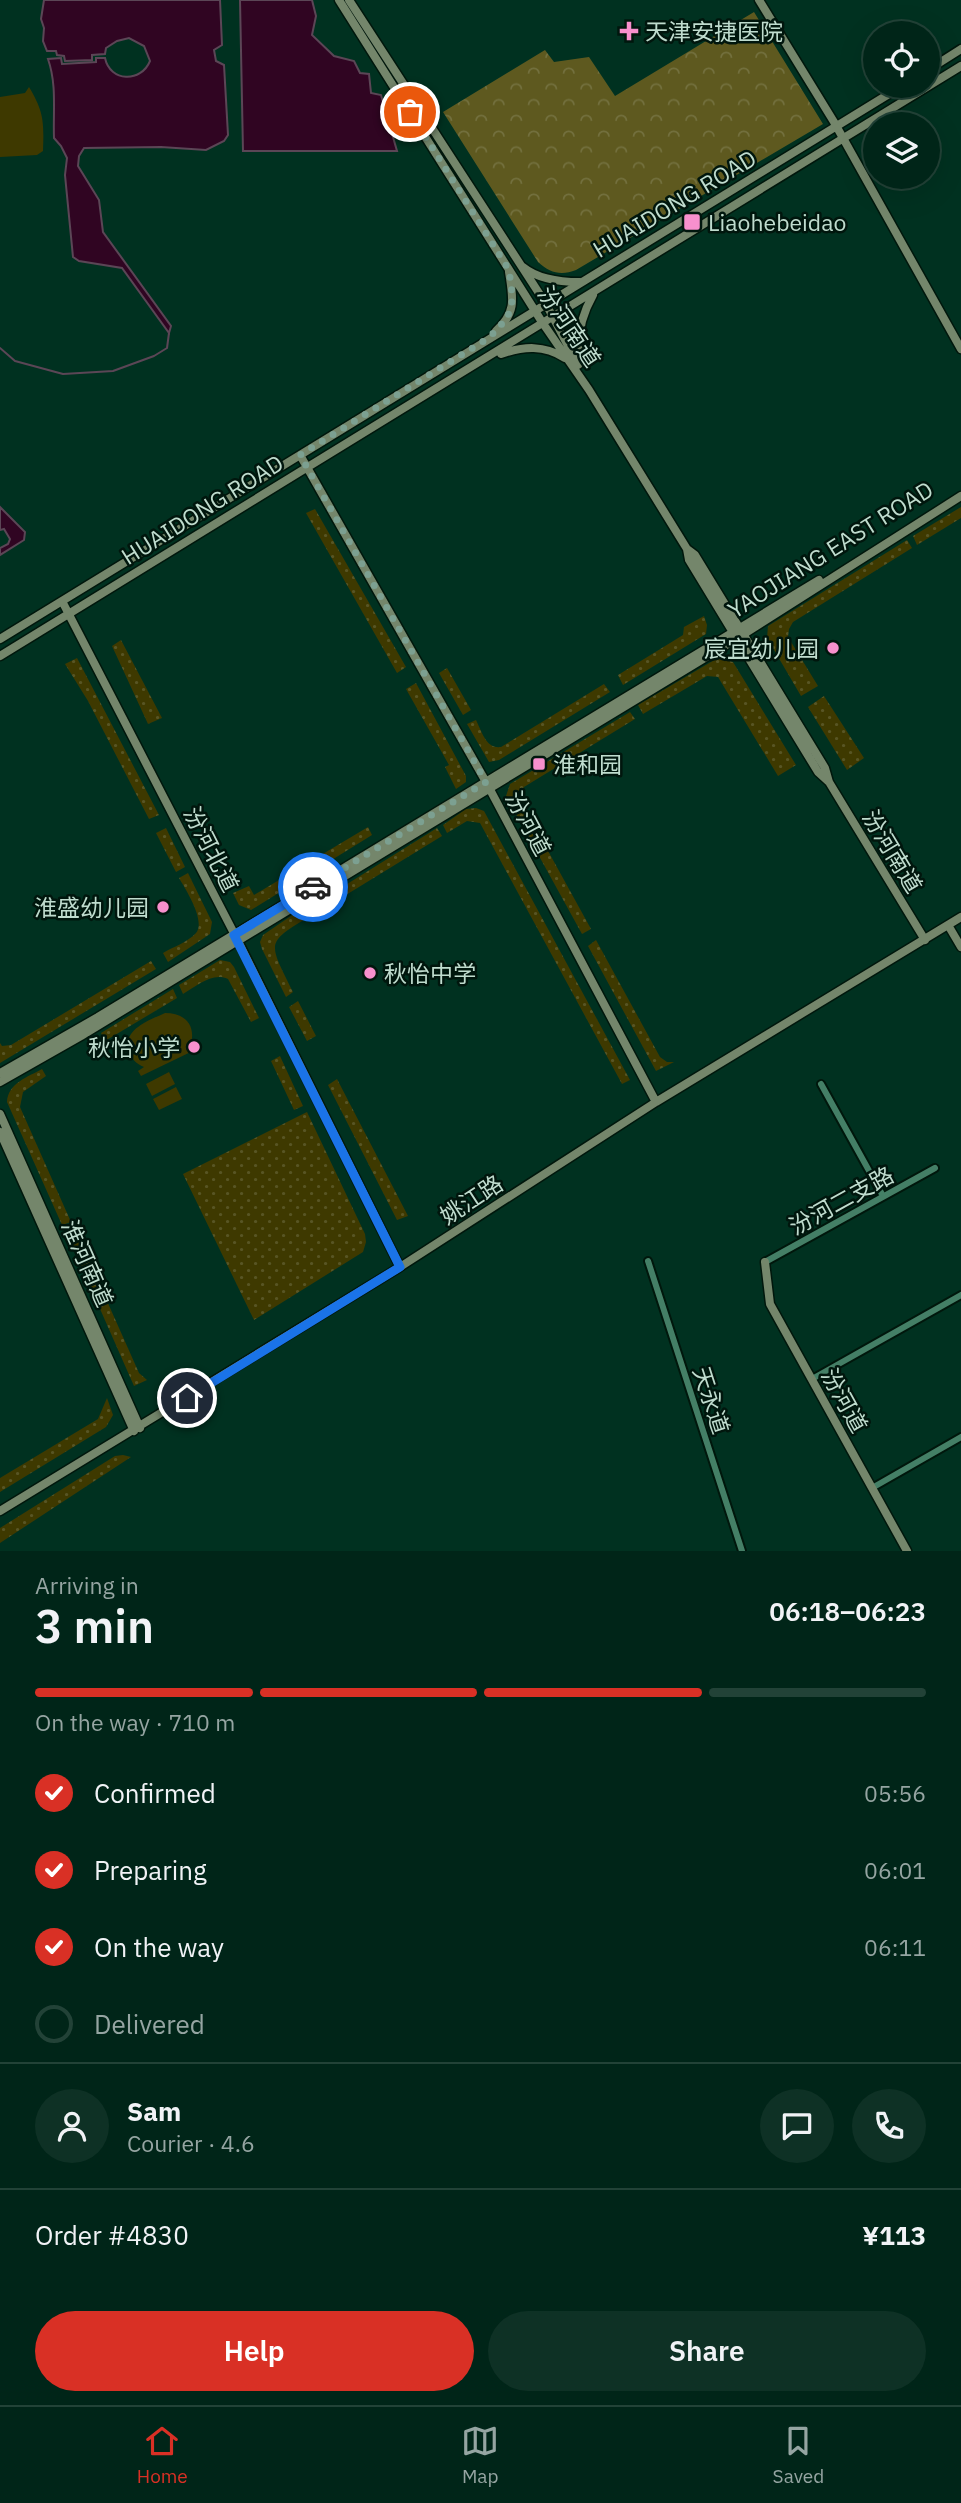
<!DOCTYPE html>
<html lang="en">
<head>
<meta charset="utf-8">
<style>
  :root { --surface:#002518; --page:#0e3125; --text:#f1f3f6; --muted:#95a5a2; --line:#224237; --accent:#d93025 }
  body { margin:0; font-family:"IBM Plex Sans","Noto Sans SC",sans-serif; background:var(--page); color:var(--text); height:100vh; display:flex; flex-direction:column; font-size:26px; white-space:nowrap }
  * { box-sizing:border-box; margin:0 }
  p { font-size:23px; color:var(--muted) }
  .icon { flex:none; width:38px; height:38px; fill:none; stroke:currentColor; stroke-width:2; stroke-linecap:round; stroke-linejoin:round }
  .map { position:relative; height:1551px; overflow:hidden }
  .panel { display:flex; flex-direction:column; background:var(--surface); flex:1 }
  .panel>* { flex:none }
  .buttons { position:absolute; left:863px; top:21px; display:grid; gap:14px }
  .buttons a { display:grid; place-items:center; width:77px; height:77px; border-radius:50%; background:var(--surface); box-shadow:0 7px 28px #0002,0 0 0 2px var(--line); font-size:35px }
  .pin { position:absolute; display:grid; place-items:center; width:60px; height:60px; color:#fff; margin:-30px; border:4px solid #fff; border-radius:50%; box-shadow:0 2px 7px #0007 }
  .courier { position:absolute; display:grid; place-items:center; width:70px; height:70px; margin:-35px; border:5px solid #1a73e8; border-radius:50%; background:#fff; color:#222; box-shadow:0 2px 9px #0007 }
  .summary em { font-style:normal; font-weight:600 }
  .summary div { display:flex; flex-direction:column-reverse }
  .summary { display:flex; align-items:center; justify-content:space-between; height:119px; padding:0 35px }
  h1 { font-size:46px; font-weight:600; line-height:52px }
  .bar { display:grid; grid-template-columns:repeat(4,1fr); gap:10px 7px; align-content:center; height:84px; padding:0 35px }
  .bar i { height:9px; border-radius:5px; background:var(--line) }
  .bar .active { background:var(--accent) }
  .bar p { grid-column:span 4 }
  .line { display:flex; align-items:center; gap:18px; padding:0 35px; border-top:2px solid var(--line) }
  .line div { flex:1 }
  .round { display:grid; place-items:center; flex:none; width:74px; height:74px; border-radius:37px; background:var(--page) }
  ol { padding:0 35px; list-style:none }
  li { display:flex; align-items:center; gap:21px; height:77px }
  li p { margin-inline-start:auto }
  li .icon { padding:7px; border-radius:50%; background:var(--accent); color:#fff; stroke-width:4 }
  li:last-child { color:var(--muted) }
  li i { width:38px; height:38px; border:4px solid var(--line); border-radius:50% }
  .button { display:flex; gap:14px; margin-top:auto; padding:14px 35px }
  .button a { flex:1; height:80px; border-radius:42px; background:var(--accent); color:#fff; font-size:28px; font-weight:600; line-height:80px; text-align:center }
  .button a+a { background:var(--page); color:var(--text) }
  .tabs { display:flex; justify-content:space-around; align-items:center; height:98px; border-top:2px solid var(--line); background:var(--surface); font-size:19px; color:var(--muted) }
  .tabs a { display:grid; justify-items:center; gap:4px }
  .tabs .active { color:var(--accent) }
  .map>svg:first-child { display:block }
  .grass { fill:url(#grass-dots) }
  .forest { fill:url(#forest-crowns) }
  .garden { fill:#3e3900 }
  .water { fill:#300522; stroke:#5b4656; stroke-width:2 }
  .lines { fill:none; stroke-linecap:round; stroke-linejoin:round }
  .stream { stroke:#5b4656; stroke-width:2 }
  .street-casing { stroke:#00170c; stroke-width:10 }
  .secondary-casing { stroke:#00170c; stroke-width:11 }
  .street { stroke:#447f66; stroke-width:6 }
  .secondary { stroke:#74866b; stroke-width:8 }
  .done { stroke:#7ca091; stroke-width:7; stroke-dasharray:0 12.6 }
  .route { stroke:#1a73e8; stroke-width:9 }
  .poi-dot { fill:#f790cd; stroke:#00160d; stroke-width:2.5 }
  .labels { text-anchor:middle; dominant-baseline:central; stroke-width:5; stroke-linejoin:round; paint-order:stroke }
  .poi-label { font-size:23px; fill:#bfdcce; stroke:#00160d; text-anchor:start }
  .street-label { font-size:23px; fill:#bfdcce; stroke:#00160d }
</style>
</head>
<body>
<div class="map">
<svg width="961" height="1551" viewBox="0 0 961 1551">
  <defs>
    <pattern id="grass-dots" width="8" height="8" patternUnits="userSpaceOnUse" patternTransform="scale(1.75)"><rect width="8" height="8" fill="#3e3900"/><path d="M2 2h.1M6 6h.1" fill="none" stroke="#585524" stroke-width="1.8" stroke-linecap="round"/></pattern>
    <pattern id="forest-crowns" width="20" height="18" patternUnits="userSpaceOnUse" patternTransform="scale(1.75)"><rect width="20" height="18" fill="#5e591f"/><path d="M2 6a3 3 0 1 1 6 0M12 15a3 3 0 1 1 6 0" fill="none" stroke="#73703e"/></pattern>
  </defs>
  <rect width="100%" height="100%" fill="#003120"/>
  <path class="grass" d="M961,507v11l-44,27 -4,-9z
    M315,509l91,158 -9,6 -91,-160z
    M907,540l5,8 -119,74 -4,7 -1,8 30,49 -17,10 -34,-58 1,-12z
    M704,616l3,9 -1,9 -83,51 -5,-10 65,-40 1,-8z
    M121,640l41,78 -14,6 -36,-78z
    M77,658l82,157 -10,4 -61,-118 -23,-37z
    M723,658l10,4 63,103 -18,11 -60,-99 -11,-1 -64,38 -5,-9 78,-46z
    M447,668l24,42 -8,5 -24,-42z
    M416,683l50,93v6l-10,7 -11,-22 4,-2 -43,-76z
    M604,684l6,8 -111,68 -10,2 -22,-38 9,-4c6,12 10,29 25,27z
    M824,696l40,62 -17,12 -39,-63z
    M630,712l5,7 -111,68 -4,6v7l71,129 -9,5 -76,-138 4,-12z
    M476,808l8,3 146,269 -8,4 -142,-261 -13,-2 -20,12 -4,-8 23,-16z
    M368,827l4,8 -121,75 -12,-5 -6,-12 16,-7 5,9z
    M166,828l19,39 -9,5 -20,-39z
    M437,828l5,8 -114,70 -5,-7z
    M188,873l24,49 -2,12 -42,28 -5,-9c10,-6 25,-11 33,-20 10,-12 -10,-43 -17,-55z
    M310,903l5,10c-50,31 -48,26 -22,79l-7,5 -24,-48 -2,-7 3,-7z
    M596,940l64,117 7,5h7l-18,9 -68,-125z
    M220,960l10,2 4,5 25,51 -8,4 -23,-43c-16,-7 -31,7 -45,15l-4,-9z
    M151,961l5,8 -156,94v-20l2,3 9,-1z
    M173,989l4,9 -72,43 -4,-8z
    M298,1001l18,35 -9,5 -18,-34z
    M280,1056l23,50 -9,4 -23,-49z
    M42,1069l4,7 -23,16 -3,15 51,115 -9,3 -55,-123c1,-19 21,-25 35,-33z
    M337,1079l71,137 -11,4 -69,-135z
    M307,1112l58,122 1,8 -3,10 -109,68 -71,-146z
    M75,1229l64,144 8,7 -13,6 -67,-152z
    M107,1398l6,17 -7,12 -106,65v-14l98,-59z
    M123,1455l8,2 -131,86v-15l115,-72z"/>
  <path class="forest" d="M754,12l69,112 -247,146c-15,6 -26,3 -38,-8l-95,-150 102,-62 9,12 35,-5 26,39z"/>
  <path class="garden" d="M29,87c15,25 15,35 14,64l-6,4 -37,2v-60l25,-4z
    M165,1013c19,0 31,11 26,31l7,-4 3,7 -60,29 -3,-5 6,-4c-8,-3 -12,-8 -15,-16 -7,-22 21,-31 36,-38z
    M169,1072l6,12 -23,12 -6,-12z
    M176,1087l6,12 -23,11 -6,-11z"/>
  <path class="water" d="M44,0h176l2,45 -8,5 2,11 8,4 4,70 -4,6 -18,9 -45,-3 -77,1 -5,8 -1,10 21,34 4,32 68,94 -2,7 -47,-65 -43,-7 -6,-4 -8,-82 2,-17 -6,-12 -7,-8c-1,-27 3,-53 -6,-79l13,-1 1,6 34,-2v-4h9c5,24 36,25 45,3l-6,-15 -15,-8 -12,3 -11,7 -1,6 -13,1v5l-27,1 -1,-5 -7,-1 -1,-4h-9l-4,-10 1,-13 -3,-9z
    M240,0h72l4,16 -4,19 22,21 20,5 6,12 9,1 2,19 10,2 16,56h-154z
    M0,507l25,25 -1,8 -24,15v-7l8,-4 2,-5 -6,-10 -4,1z"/>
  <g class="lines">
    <path class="stream" d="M0,348l15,13 48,13 50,-3 41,-15 13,-8 2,-15"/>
    <defs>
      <path id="street" d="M821,1084l62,112
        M648,1261l94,290
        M765,1262l170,-94
        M812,1379l149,-84
        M872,1488l89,-51"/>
      <path id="secondary" d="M339,0l203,322 47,68 98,159 2,11 129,212 11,10
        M349,0l197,304 32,61
        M759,0l75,122 127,227
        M928,70l33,-21
        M523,267c16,13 38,15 57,15
        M496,331c21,-19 17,-33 13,-59
        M501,354c23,-8 43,-9 64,4
        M580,363c-4,-24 1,-47 13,-68
        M300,455l186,327 170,320
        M687,549l8,6 130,213 4,14 96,158
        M62,601l176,340 162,326
        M0,639l902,-553
        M0,656l961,-590
        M948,925l13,22
        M0,1073l98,-56 721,-437
        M0,1082l81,-46 655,-397 225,-143
        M0,1114l140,314
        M0,1132l134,299
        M765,1262l5,42 137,247
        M0,1511l400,-244 256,-165 305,-185"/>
    </defs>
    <use href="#street" class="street-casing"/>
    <use href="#secondary" class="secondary-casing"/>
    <use href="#street" class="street"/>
    <use href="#secondary" class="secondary"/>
  </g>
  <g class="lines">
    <path class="done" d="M313,887l173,-105 -186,-327 187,-116c29,-27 27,-32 22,-69l-99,-158"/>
    <path class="route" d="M187,1398l213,-131 -166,-332 79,-48"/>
  </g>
  <g class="poi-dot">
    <path d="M625.5 20.5h7v7h7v7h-7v7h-7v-7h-7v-7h7z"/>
    <rect x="683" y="213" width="18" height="18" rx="3.5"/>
    <circle cx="833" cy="648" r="7"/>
    <rect x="532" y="757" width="14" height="14" rx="3.5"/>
    <circle cx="163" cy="907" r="7"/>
    <circle cx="370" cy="973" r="7"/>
    <circle cx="194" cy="1047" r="7"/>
  </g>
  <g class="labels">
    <g class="poi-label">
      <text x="645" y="31">天津安捷医院</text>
      <text x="708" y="222">Liaohebeidao</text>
      <text x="819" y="648" text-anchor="end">宸宜幼儿园</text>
      <text x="553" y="764">淮和园</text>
      <text x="149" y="907" text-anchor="end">淮盛幼儿园</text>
      <text x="384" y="973">秋怡中学</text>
      <text x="180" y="1047" text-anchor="end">秋怡小学</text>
    </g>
    <g class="street-label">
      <text transform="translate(674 203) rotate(-31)">HUAIDONG ROAD</text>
      <text transform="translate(570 326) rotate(56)">汾河南道</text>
      <text transform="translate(202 509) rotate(-32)">HUAIDONG ROAD</text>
      <text transform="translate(830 549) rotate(-32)">YAOJIANG EAST ROAD</text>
      <text transform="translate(529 823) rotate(62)">汾河道</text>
      <text transform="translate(212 849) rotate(63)">汾河北道</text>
      <text transform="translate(893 851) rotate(59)">汾河南道</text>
      <text transform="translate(471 1199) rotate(-33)">姚江路</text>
      <text transform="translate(841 1200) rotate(-29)">汾河二支路</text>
      <text transform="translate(88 1263) rotate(66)">淮河南道</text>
      <text transform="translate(712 1400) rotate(72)">天永道</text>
      <text transform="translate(845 1400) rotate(61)">汾河道</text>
    </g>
  </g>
</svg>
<div class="buttons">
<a><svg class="icon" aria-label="locate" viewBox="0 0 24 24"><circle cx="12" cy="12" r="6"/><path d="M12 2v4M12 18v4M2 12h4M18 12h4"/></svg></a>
<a><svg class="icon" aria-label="layers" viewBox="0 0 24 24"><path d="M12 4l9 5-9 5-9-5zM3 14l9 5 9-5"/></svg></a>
</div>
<div class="pin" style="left:410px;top:112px;background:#ea580c"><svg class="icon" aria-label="bag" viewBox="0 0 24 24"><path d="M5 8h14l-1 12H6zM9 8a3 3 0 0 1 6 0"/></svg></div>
<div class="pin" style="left:187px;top:1398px;background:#1f2937"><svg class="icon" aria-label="home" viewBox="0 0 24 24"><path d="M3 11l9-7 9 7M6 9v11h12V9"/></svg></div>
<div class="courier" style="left:313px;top:887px"><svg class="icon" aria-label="car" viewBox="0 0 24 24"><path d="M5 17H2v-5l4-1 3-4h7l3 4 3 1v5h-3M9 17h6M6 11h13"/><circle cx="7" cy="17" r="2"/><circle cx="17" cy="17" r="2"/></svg></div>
</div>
<section class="panel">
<div class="summary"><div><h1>3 min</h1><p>Arriving in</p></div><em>06:18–06:23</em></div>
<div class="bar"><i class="active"></i><i class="active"></i><i class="active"></i><i></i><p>On the way · 710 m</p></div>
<ol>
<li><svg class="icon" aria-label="check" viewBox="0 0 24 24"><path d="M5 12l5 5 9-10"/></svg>Confirmed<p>05:56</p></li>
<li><svg class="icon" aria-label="check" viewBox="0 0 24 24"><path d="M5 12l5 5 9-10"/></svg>Preparing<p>06:01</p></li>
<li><svg class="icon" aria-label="check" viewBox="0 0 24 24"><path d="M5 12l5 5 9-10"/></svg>On the way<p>06:11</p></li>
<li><i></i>Delivered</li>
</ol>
<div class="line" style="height:126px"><a class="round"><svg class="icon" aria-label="person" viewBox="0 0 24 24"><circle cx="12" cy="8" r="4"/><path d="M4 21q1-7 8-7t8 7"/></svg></a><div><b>Sam</b><p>Courier · 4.6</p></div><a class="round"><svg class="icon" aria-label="chat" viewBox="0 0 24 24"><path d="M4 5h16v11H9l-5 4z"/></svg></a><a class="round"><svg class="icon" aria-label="phone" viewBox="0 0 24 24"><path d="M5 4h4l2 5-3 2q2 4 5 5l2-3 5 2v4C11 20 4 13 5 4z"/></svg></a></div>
<div class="line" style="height:91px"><div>Order #4830</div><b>¥113</b></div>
<div class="button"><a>Help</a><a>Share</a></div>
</section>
<nav class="tabs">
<a class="active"><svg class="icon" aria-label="home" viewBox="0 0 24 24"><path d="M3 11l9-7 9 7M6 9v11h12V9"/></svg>Home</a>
<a><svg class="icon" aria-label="map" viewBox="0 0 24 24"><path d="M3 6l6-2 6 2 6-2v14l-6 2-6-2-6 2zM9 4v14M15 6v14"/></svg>Map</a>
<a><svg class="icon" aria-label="saved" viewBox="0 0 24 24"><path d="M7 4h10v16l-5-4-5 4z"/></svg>Saved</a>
</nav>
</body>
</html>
